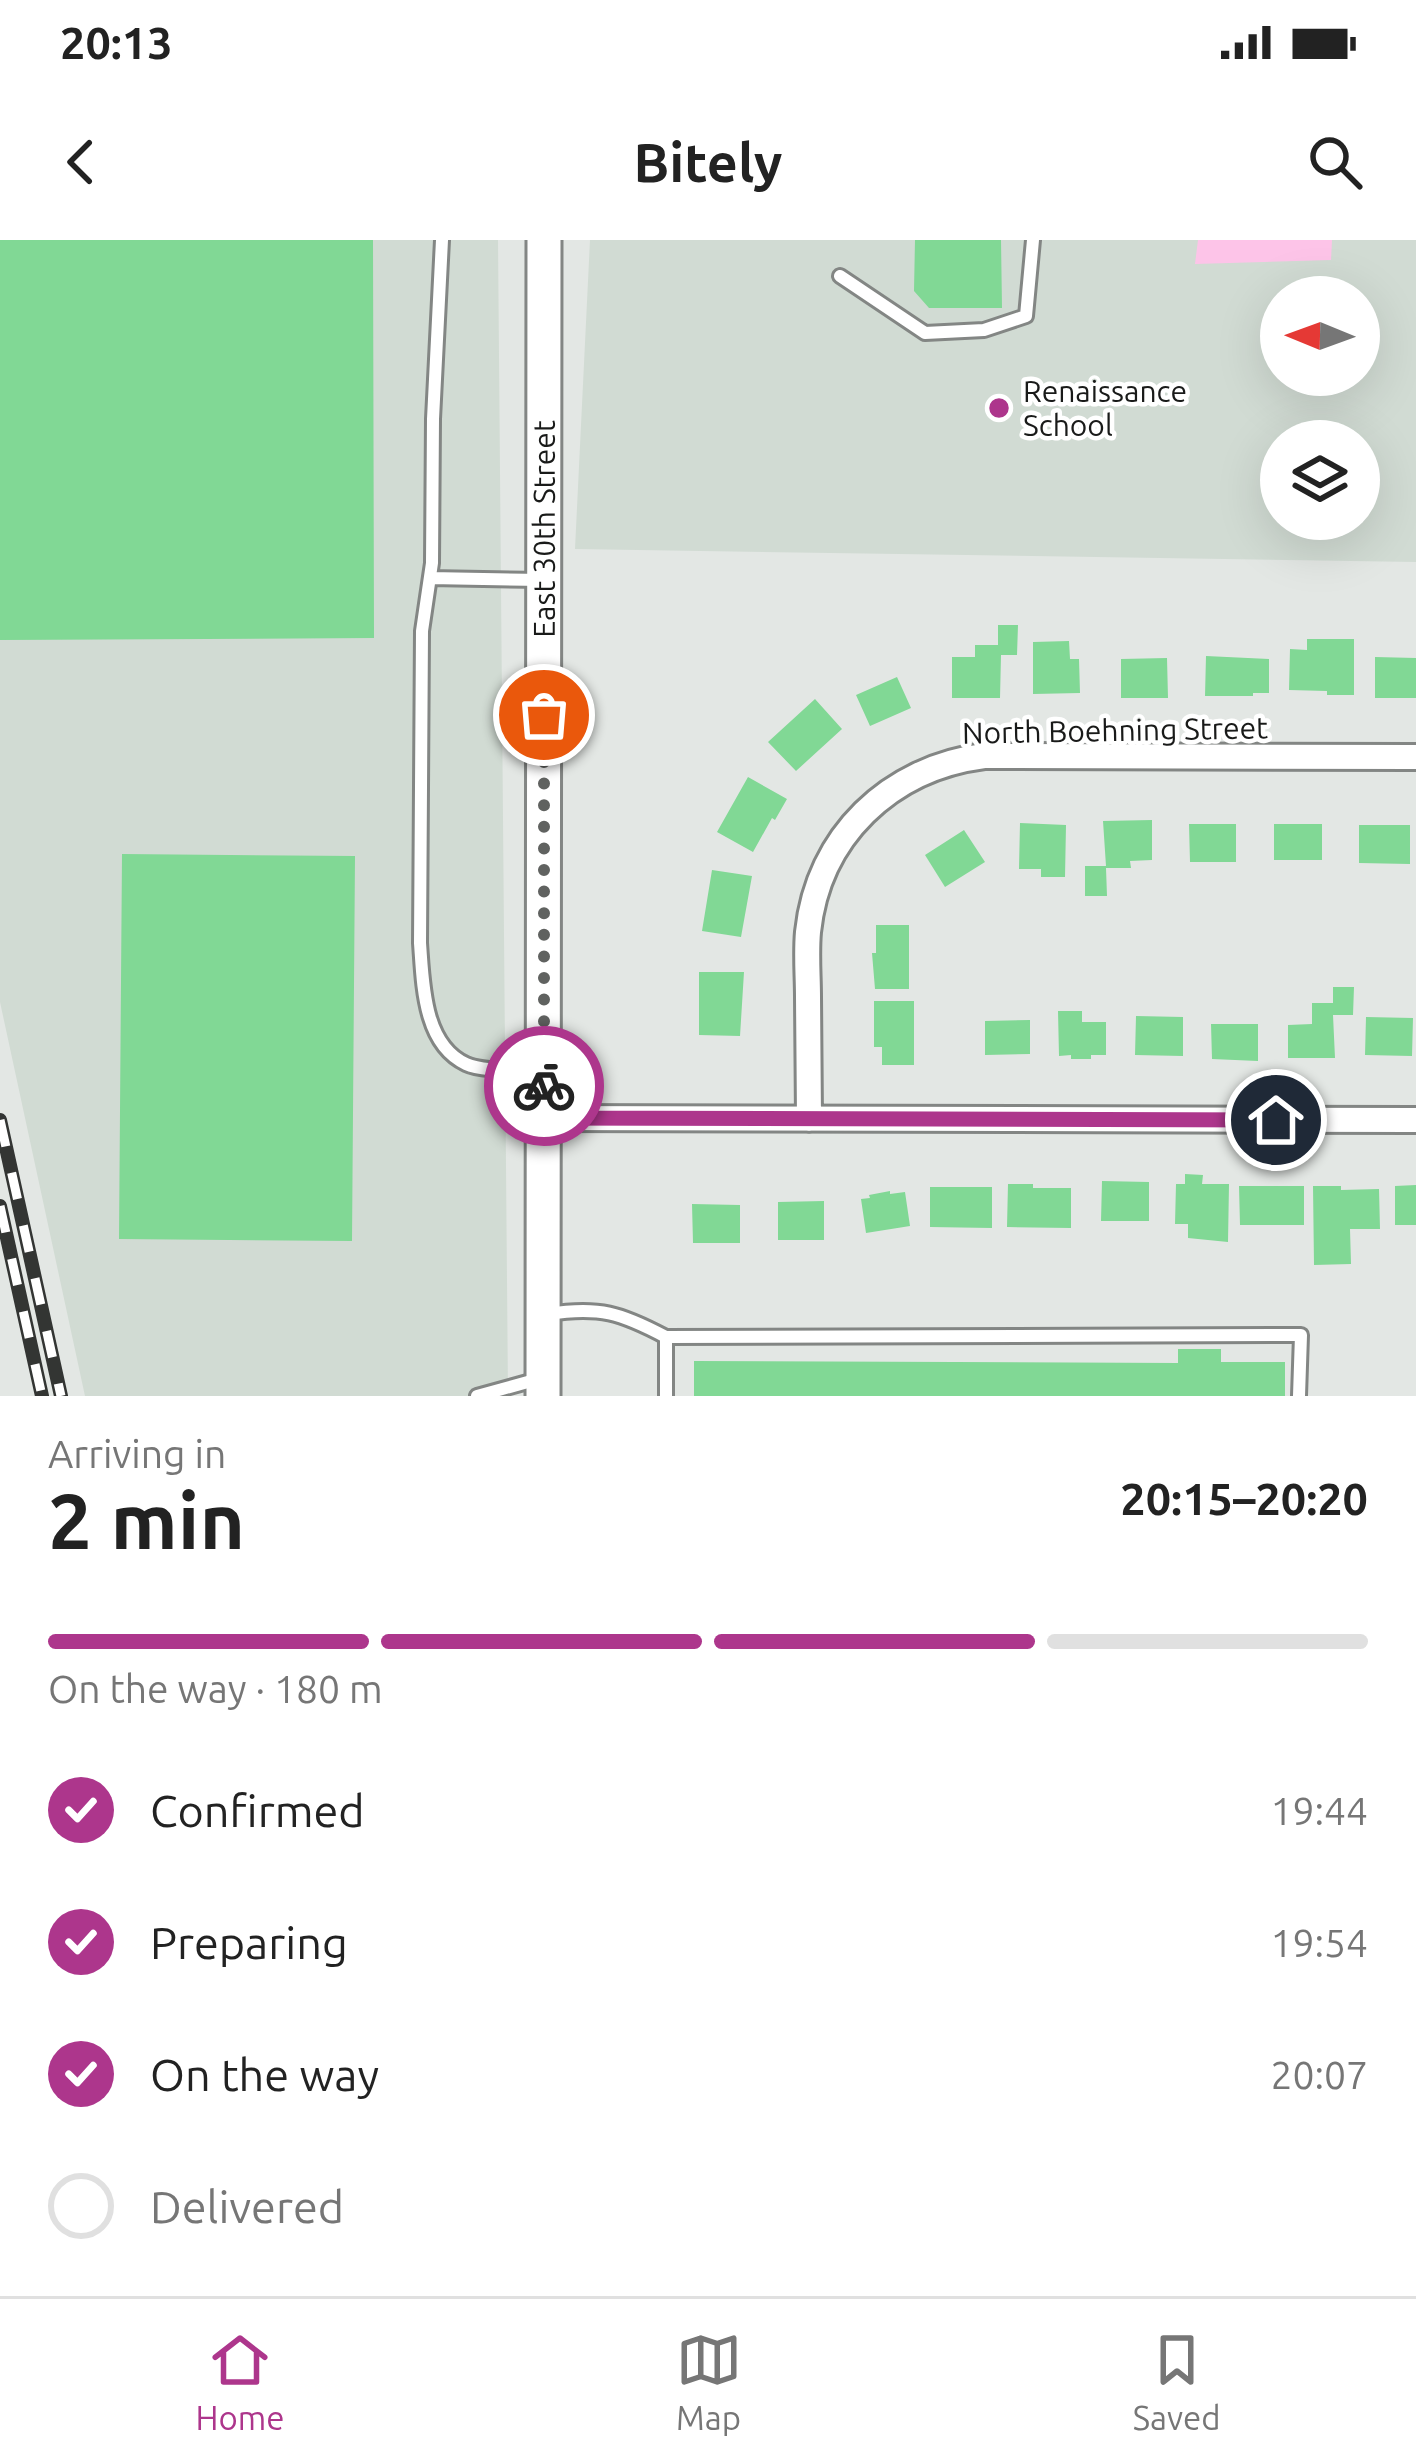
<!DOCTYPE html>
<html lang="en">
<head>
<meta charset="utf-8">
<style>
  :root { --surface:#fff; --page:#f2f2f2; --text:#222; --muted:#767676; --line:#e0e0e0; --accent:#ad368c }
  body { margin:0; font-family:Ubuntu,sans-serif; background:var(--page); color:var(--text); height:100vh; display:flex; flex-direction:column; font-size:45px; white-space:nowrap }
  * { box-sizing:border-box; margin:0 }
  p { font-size:39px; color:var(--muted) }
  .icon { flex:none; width:66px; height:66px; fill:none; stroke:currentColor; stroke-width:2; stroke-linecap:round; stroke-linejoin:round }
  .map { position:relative; height:1156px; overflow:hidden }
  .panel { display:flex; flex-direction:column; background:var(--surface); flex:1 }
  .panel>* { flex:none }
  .needle { width:78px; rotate:271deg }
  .buttons { position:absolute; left:1260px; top:36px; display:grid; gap:24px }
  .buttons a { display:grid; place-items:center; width:120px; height:120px; border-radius:50%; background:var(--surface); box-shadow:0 12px 48px #0002; font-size:60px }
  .pin { position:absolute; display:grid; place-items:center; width:102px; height:102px; color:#fff; margin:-51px; border:6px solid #fff; border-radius:50%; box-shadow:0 3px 12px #0007 }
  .courier { position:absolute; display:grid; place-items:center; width:120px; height:120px; margin:-60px; border:9px solid #ad368c; border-radius:50%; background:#fff; color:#222; box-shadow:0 3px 15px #0007 }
  .headline em { font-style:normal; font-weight:600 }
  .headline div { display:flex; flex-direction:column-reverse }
  .headline { display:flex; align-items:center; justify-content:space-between; height:204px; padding:0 48px }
  h1 { font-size:78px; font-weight:600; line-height:90px }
  .bar { display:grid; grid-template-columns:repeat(4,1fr); gap:18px 12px; align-content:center; height:144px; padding:0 48px }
  .bar i { height:15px; border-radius:9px; background:var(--line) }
  .bar .active { background:var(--accent) }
  .bar p { grid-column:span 4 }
  ol { padding:0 48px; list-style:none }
  li { display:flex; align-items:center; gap:36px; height:132px }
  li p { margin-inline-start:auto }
  li .icon { padding:12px; border-radius:50%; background:var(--accent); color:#fff; stroke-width:4 }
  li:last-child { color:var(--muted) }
  li i { width:66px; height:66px; border:6px solid var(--line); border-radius:50% }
  .status { display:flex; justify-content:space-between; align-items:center; height:84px; padding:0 60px; background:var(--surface); direction:ltr }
  .status svg { height:33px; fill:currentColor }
  header { display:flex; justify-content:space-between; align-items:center; height:156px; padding:0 48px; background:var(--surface); font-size:54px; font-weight:600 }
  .tabs { display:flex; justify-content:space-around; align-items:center; height:168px; border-top:3px solid var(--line); background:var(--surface); font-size:33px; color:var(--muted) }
  .tabs a { display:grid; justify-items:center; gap:6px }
  .tabs .active { color:var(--accent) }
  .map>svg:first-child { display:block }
  .built { fill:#d1dbd3; fill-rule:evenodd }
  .green { fill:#fdc4e8 }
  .building { fill:#81d895 }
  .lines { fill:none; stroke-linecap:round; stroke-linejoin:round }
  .lane-casing { stroke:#838684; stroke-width:18 }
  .street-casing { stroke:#838684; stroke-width:30 }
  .secondary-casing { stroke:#838684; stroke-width:39 }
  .lane { stroke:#fff; stroke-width:12 }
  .street { stroke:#fff; stroke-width:24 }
  .secondary { stroke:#fff; stroke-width:33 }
  .rail-casing { stroke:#333533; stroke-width:14 }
  .rail { stroke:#fff; stroke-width:9; stroke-dasharray:27; stroke-linecap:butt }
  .done { stroke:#606260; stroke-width:12; stroke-dasharray:0 21.6 }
  .route { stroke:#ad368c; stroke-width:15 }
  .poi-dot { fill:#ad368c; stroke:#fff; stroke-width:4.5 }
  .labels { text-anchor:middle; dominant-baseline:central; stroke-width:9; stroke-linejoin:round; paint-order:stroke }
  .poi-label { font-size:30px; fill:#191a19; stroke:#fff; text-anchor:start }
  .street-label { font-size:30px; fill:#191a19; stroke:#fff }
</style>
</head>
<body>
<div class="status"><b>20:13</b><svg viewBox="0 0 49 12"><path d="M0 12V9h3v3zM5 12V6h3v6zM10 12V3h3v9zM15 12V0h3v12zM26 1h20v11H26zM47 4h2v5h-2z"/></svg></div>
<header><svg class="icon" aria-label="back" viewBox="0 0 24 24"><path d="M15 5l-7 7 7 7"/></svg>Bitely<svg class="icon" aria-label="search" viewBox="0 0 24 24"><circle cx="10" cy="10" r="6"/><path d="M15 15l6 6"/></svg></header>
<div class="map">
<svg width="1416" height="1156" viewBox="0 0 1416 1156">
  <rect width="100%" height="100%" fill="#e3e7e4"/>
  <path class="built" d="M0,0h498l10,1156h-423l-85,-394z
    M590,0h826v322l-841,-13zM1281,57h78v78h-78zM1281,201h78v78h-78z"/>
  <path class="green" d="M1198,0h134l-1,20 -136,4z"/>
  <path class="building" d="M0,0h373l1,398 -374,2z
    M915,0h86l1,68h-73l-15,-17z
    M998,385h20l-1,30h-16l-1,43h-48v-41h23v-12h23z
    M1307,399h47v56h-27v-4l-38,-1 1,-41 17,1z
    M1069,401l1,18h9l1,34 -47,1v-52z
    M1206,416l63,3v34h-16v3h-48z
    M1375,417l41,1v40h-41z
    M1167,418l1,40h-47v-39z
    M897,437l14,31 -41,18 -14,-31z
    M815,459l27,30 -46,42 -28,-29z
    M748,537l39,22 -12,21 -3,-2 -19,34 -36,-20z
    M1152,580v40l-22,1 1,7h-25l1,28h-22v-30h21l-3,-45z
    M1020,583l46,2 -1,52h-24v-8h-22z
    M1189,584h47v38h-46z
    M1274,584h48v36h-48z
    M1359,585h51v39l-51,-1z
    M964,590l21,32 -40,25 -20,-32z
    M122,614l233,2 -3,385 -233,-2z
    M712,630l40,6 -11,61 -39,-6z
    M876,685h33v64h-34l-3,-36h4z
    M699,732h45l-4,64 -41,-1z
    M1333,747h21l-1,28h-20l2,43h-47v-33l24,-1v-21h21z
    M874,761h40v64h-32v-18h-8z
    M1058,771h24v11h24v33h-15v4h-20v-4l-12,1z
    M1136,776l47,1v39l-48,-1z
    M1366,777l47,1 -1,38 -47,-1z
    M1030,780v34l-45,1v-34z
    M1211,784h47v37l-46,-2z
    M1185,934l18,1 -1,9h27l-1,58 -40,-4v-14h-13l1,-40h9z
    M1102,941l47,1v39h-48z
    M1008,944h25v4h38v40l-64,-1z
    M1416,945v40h-21v-39z
    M1239,946h65v39h-64z
    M1313,946h28v4l38,-1 1,40h-30l1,35 -37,1z
    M930,947h62v41l-62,-1z
    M890,951v3l15,-2 5,34 -44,7 -5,-34 9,-1 -1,-3z
    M824,961v39h-46v-38z
    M692,964l48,1v38h-47z
    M1178,1109h43v13h64v34h-591v-35l484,2z"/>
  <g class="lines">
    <defs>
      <path id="lane" d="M442,0l-9,179 -1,144 -10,68 -2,312c3,40 3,101 46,121 17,8 56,6 77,8
        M840,36l85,57 59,-3 42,-14 7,-76
        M430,338l113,2
        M548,1074c51,-8 73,-1 118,23
        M477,1156l65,-18
        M666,1156v-59l635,-2 -2,61"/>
      <path id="street" d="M544,878l872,2
        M809,879c0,-41 -1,-81 -1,-122 0,-21 -2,-43 0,-65 10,-96 82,-164 176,-176l432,1"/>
      <g id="secondary">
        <path id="s1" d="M543,1156l1,-1156"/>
      </g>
    </defs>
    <use href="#lane" class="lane-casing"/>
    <use href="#street" class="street-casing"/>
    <use href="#secondary" class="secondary-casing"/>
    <use href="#lane" class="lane"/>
    <use href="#street" class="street"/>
    <use href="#secondary" class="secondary"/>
    <defs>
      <path id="rail" d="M0,880l61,276
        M0,966l42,190"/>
    </defs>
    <use href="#rail" class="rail-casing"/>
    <use href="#rail" class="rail"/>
  </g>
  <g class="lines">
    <path class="done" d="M544,846v-371"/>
    <path class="route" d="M544,846v32l732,2"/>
  </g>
  <circle class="poi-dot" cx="999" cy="168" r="12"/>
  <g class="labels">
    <g class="poi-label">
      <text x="1023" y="151">Renaissance<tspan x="1023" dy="34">School</tspan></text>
    </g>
    <g class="street-label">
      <text stroke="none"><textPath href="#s1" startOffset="867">East 30th Street</textPath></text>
      <text transform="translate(1115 490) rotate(-1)">North Boehning Street</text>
    </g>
  </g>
</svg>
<div class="buttons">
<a><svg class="needle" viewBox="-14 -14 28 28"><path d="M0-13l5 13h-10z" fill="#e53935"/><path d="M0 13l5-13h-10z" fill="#767676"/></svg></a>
<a><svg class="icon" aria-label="layers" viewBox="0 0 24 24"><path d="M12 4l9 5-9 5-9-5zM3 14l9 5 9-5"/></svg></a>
</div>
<div class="pin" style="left:544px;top:475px;background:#ea580c"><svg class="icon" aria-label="bag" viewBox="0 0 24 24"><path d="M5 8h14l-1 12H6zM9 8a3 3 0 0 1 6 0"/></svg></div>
<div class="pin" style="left:1276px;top:880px;background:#1f2937"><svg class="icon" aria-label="home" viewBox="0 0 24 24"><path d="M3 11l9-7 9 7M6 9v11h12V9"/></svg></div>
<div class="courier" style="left:544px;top:846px"><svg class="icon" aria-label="bike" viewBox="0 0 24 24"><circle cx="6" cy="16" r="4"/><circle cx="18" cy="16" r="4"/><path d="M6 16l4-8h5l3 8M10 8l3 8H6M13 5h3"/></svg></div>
</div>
<section class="panel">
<div class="headline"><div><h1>2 min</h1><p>Arriving in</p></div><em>20:15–20:20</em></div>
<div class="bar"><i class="active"></i><i class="active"></i><i class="active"></i><i></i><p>On the way · 180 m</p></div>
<ol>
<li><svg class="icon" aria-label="check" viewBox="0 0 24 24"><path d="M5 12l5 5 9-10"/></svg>Confirmed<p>19:44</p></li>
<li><svg class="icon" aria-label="check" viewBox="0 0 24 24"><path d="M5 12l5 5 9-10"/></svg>Preparing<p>19:54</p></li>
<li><svg class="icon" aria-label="check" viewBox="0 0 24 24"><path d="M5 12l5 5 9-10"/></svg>On the way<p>20:07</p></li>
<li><i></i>Delivered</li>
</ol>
</section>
<nav class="tabs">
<a class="active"><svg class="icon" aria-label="home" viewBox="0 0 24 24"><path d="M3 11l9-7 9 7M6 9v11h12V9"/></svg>Home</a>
<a><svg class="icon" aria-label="map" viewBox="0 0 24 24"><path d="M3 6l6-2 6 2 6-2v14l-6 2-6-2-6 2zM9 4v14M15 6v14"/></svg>Map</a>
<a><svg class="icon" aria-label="saved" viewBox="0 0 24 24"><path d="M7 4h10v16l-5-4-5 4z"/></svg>Saved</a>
</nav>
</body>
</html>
